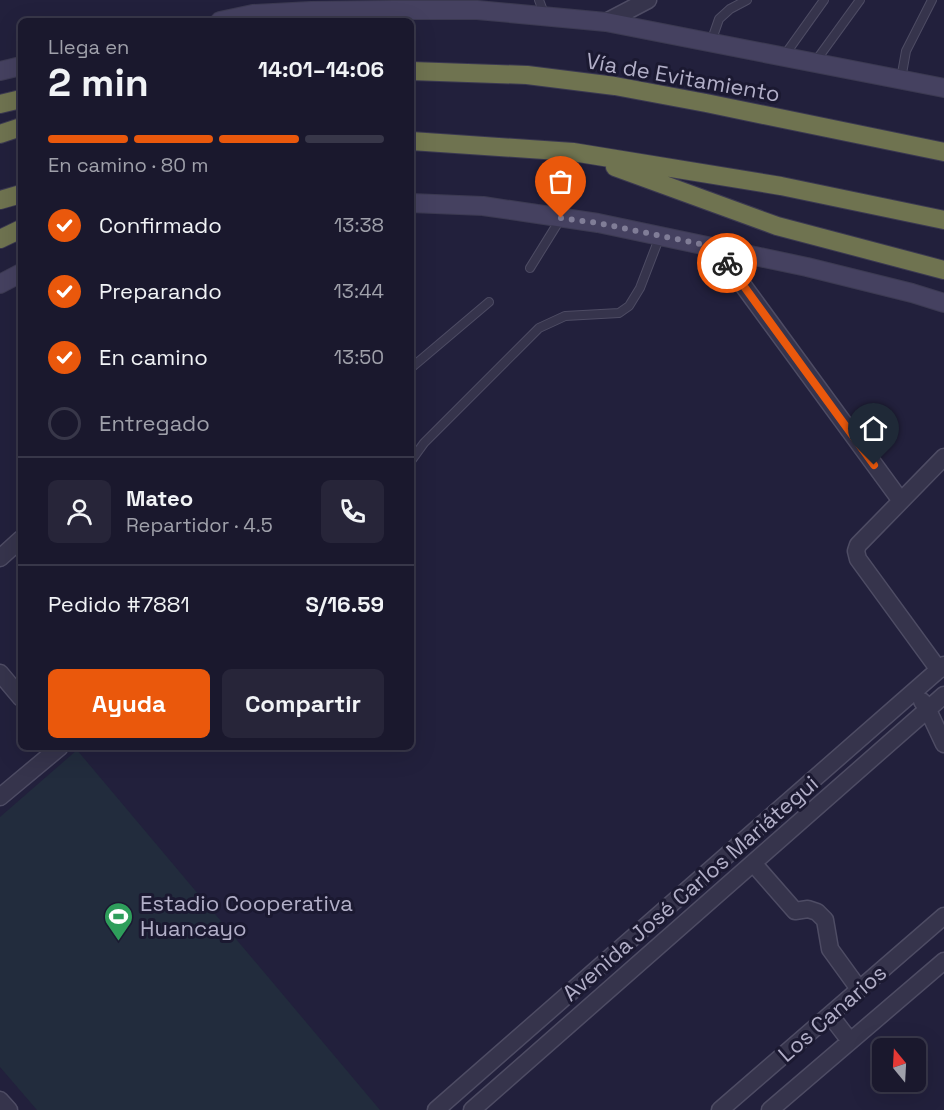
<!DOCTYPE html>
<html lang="es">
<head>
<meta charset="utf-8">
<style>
  :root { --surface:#1a182d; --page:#272539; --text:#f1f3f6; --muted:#9fa0aa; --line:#383749; --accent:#ea580c }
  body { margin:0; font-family:"Space Grotesk",sans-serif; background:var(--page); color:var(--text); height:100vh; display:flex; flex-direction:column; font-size:22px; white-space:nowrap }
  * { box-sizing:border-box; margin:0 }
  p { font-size:20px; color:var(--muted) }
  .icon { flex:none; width:33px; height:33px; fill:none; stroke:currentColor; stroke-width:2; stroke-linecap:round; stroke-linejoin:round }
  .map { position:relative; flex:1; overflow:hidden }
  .sheet { position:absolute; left:18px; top:18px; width:396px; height:732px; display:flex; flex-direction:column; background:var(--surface); border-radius:9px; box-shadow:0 6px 24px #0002,0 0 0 2px var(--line) }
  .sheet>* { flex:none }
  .needle { width:39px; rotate:342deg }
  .controls { position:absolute; left:872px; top:1038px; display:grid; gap:12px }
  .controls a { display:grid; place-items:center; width:54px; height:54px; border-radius:9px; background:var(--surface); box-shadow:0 6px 24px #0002,0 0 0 2px var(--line); font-size:30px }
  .pin { position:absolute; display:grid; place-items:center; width:51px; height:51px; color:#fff; margin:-62px -26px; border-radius:50% 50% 50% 0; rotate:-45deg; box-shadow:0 0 6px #0007 }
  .pin .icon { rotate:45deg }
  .courier { position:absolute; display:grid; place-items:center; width:60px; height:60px; margin:-30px; border:4px solid #ea580c; border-radius:50%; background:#fff; color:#222; box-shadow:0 2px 8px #0007 }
  .summary em { font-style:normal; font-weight:700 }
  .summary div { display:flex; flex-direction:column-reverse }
  .summary { display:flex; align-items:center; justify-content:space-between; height:102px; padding:0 30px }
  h1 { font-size:39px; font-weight:700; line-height:45px }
  .bar { display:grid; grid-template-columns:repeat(4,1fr); gap:9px 6px; align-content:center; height:72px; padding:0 30px }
  .bar i { height:8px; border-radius:4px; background:var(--line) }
  .bar .active { background:var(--accent) }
  .bar p { grid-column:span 4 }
  .line { display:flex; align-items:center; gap:15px; padding:0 30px; border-top:2px solid var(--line) }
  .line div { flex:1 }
  .round { display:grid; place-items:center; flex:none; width:63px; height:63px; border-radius:9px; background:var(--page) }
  ol { padding:0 30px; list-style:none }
  li { display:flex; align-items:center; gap:18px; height:66px }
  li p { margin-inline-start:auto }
  li .icon { padding:6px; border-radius:50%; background:var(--accent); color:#fff; stroke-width:4 }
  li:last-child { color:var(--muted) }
  li i { width:33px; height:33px; border:3px solid var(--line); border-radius:50% }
  .cta { display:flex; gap:12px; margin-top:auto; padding:12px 30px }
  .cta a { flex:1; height:69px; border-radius:9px; background:var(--accent); color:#fff; font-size:24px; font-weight:700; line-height:69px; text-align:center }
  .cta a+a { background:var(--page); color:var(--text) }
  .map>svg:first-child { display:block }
  .green { fill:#222c3d }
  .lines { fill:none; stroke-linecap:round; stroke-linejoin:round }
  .lane-casing { stroke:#4e4c64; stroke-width:10 }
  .street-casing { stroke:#4e4c64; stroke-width:19 }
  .secondary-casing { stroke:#3c3a52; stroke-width:20 }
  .highway-casing { stroke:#3b3951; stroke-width:20 }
  .lane { stroke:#36344c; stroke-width:8 }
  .street { stroke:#36344c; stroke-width:16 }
  .secondary { stroke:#454160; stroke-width:18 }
  .highway { stroke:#6f7350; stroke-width:18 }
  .done { stroke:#807d97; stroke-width:6; stroke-dasharray:0 10.8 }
  .route { stroke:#ea580c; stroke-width:8 }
  .labels { text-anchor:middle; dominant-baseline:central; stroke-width:6; stroke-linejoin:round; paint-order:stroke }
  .street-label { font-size:22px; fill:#b2afc8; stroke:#1b1931 }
  .poi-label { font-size:22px; fill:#b2afc8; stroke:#1b1931; text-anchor:start }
</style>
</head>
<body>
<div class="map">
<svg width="944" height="1110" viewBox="0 0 944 1110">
  <rect width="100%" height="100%" fill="#22203c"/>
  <path class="green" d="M77,750l303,360h-343l-37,-43v-250z"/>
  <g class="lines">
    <defs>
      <path id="lane" d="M539,0l6,16
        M711,42l8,-23 11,-10 17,-9
        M784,56l40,-56
        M815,62l45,-62
        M901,79l5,-28 26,-51
        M530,268l31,-50
        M411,368l78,-66
        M411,461l13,-18 115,-115 26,-12 54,-3 10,-7 11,-18 20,-52"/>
      <path id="street" d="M606,22l42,-22
        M715,247l186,254
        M0,558l21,-19
        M939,670l-81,-111 -2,-8 2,-6 86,-88
        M0,673l21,25
        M922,701l6,9 16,34
        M0,797l60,-50
        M753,863l42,48 13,-2 9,3 8,8 5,29 29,40
        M830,1015l20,26
        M0,1100l9,10
        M436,1110l508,-445
        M472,1110l472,-415
        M720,1110l224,-194
        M770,1110l174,-149"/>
      <path id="secondary" d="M220,21l33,-7 58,-3 80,-1h86l129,12 338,66
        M0,71l21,-5
        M411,203l72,3 115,17 209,44 105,26 32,10
        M0,284l21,-11"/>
      <path id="highway" d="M411,71l116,4 88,11 91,17 238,49
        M0,104l21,-5
        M0,134l21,-7
        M411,141l162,11 208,34 163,34
        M615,167l162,59 167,44
        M0,200l21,-6
        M0,239l21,-10"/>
    </defs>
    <use href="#lane" class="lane-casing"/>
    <use href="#street" class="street-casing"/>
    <use href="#secondary" class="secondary-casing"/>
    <use href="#highway" class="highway-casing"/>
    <use href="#lane" class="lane"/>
    <use href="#street" class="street"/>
    <use href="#secondary" class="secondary"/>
    <use href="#highway" class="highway"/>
  </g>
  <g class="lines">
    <path class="done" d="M561,218l37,5 117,24 12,16"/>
    <path class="route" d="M727,263l147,202"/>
  </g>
  <defs>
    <symbol id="stadium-pin" viewBox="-11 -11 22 30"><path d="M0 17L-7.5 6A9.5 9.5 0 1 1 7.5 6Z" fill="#2e9e5b" stroke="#1b1931"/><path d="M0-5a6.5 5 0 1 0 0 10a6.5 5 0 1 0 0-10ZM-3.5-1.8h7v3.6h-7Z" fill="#fff"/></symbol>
  </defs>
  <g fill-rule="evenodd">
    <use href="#stadium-pin" x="102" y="900" width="33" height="45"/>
  </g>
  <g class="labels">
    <g class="street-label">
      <text transform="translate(683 77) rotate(10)">Vía de Evitamiento</text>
      <text transform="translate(690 888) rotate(-41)">Avenida José Carlos Mariátegui</text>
      <text transform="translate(832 1013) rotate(-41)">Los Canarios</text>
    </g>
    <g class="poi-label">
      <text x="140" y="903">Estadio Cooperativa<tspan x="140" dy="25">Huancayo</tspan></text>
    </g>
  </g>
</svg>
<div class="controls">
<a><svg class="needle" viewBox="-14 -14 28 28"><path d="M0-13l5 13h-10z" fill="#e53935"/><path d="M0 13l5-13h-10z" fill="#9fa0aa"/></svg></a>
</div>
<div class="pin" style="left:561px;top:218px;background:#ea580c"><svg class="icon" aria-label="bag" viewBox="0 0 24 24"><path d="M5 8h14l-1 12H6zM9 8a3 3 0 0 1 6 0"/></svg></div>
<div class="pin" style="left:874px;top:465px;background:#1f2937"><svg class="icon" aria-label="home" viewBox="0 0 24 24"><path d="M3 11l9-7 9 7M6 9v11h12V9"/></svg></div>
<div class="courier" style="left:727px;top:263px"><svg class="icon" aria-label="bike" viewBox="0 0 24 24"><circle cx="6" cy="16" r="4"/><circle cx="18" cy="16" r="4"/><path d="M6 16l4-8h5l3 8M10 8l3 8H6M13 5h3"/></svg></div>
<section class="sheet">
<div class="summary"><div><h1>2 min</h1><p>Llega en</p></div><em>14:01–14:06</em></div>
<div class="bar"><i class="active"></i><i class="active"></i><i class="active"></i><i></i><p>En camino · 80 m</p></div>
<ol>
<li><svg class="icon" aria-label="check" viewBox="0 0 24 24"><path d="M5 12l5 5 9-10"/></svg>Confirmado<p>13:38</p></li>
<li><svg class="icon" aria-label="check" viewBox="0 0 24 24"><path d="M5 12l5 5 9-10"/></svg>Preparando<p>13:44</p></li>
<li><svg class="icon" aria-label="check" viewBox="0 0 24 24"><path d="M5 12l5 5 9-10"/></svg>En camino<p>13:50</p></li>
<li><i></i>Entregado</li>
</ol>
<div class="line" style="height:108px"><a class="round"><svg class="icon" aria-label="person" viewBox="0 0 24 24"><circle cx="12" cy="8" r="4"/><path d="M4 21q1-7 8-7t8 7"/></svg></a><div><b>Mateo</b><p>Repartidor · 4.5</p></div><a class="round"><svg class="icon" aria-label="phone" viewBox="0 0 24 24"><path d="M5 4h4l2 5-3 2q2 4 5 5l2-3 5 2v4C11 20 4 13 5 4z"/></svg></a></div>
<div class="line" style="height:78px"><div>Pedido #7881</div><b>S/16.59</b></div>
<div class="cta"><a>Ayuda</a><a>Compartir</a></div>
</section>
</div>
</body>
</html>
